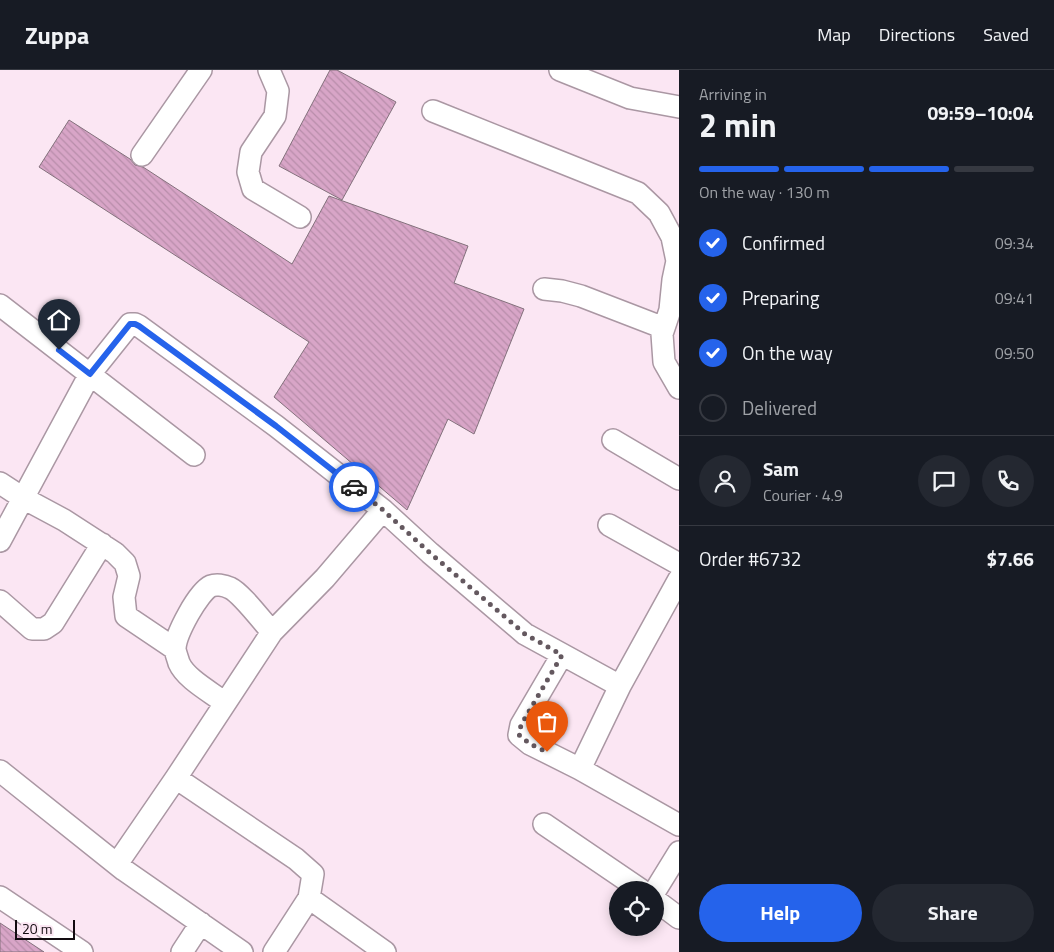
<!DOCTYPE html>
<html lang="en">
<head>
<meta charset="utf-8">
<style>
  :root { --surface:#171b24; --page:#242831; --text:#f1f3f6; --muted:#9ea1a6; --line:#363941; --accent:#2563eb }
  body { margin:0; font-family:"Titillium Web",sans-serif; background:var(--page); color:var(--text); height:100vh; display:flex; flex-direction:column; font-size:19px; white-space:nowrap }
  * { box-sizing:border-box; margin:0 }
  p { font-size:16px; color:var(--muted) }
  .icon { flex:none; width:28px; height:28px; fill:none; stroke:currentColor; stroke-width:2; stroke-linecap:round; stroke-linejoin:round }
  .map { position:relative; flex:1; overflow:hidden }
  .drawer { display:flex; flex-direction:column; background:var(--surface); width:375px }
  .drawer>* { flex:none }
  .tools { position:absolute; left:609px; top:811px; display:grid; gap:10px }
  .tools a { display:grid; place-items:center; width:55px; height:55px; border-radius:50%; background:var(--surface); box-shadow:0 2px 12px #0003; font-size:25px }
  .scale { position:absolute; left:15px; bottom:12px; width:60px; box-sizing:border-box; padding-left:5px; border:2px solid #120b10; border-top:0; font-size:14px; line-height:18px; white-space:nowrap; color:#120b10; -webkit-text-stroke:4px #fbe6f3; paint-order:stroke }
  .pin { position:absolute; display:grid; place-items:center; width:42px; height:42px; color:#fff; margin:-51px -21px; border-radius:50% 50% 50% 0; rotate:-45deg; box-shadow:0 0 5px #0007 }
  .pin .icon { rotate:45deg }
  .courier { position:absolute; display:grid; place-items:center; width:50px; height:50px; margin:-25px; border:4px solid #2563eb; border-radius:50%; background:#fff; color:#222; box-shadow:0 1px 6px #0007 }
  .headline em { font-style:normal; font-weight:700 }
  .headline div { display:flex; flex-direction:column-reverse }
  .headline { display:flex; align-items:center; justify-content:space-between; height:85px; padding:0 20px }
  h1 { font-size:32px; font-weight:700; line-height:38px }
  .bar { display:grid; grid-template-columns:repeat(4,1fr); gap:8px 5px; align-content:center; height:60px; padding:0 20px }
  .bar i { height:6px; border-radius:4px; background:var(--line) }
  .bar .active { background:var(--accent) }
  .bar p { grid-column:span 4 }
  .line { display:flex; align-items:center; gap:12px; padding:0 20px; border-top:1px solid var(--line) }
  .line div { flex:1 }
  .round { display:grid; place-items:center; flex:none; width:52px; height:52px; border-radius:26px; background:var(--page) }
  ol { padding:0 20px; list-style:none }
  li { display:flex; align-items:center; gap:15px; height:55px }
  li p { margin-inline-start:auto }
  li .icon { padding:5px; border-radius:50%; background:var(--accent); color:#fff; stroke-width:4 }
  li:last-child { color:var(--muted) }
  li i { width:28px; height:28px; border:2px solid var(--line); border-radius:50% }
  .cta { display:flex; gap:10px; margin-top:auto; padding:10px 20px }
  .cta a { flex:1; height:58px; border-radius:30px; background:var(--accent); color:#fff; font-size:20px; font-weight:700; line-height:58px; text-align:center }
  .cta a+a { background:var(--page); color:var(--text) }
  header { display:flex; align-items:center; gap:30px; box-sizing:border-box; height:70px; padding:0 25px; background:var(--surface); border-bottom:1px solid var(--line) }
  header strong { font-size:24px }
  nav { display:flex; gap:28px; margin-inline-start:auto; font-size:18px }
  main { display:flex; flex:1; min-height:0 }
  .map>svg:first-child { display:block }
  .building { fill:url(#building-back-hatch); stroke:#83717c }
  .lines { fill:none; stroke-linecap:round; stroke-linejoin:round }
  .minor-casing { stroke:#aa97a3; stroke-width:24 }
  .minor { stroke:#fff; stroke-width:21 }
  .done { stroke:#64585f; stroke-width:5; stroke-dasharray:0 9 }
  .route { stroke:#2563eb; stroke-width:6 }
</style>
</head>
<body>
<header>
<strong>Zuppa</strong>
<nav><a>Map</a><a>Directions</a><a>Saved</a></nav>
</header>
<main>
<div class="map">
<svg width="679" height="882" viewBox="0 0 679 882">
  <defs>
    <pattern id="building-back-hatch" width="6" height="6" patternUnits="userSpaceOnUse" patternTransform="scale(1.25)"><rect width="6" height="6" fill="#d8a5c7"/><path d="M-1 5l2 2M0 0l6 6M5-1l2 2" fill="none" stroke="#b88daa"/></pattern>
  </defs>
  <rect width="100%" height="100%" fill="#fbe6f3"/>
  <path class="building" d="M330,0h7l59,32 -54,98 -63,-34z
    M69,50l61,39 5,6 8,2 149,97 37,-68 139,50 -14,37 70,26 -50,125 -26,-15 -41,91 -133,-113 35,-55 -270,-175z
    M0,853l44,29h-44z"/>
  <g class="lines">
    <defs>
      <path id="minor" d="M269,0l9,21 -3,25 -24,36 -3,20 5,17 47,28
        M560,0l70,28 49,9
        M433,41l205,82 21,20 13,24 5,24 -4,19 -3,30 -8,24 2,28 15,26
        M142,85l59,-85
        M544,219l18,2 19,5 83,32
        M0,235l194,150
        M613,370l66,39
        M0,413l23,15 41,22 51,33 10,10 4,13 -5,21 2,19 49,33
        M609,455l70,39
        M0,471l90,-167 40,-50h5l4,2 137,100 107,84 47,43 95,81 95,52
        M0,531l32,28h12l9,-6 49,-79
        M562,585l-41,70 -2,10 11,9 50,25 99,56
        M225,633c-14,-11 -39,-24 -46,-40 -1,-4 -4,-11 -4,-15 1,-14 23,-56 36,-62 5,-2 13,-1 19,2 11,5 32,33 42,44
        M580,699l40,-83 59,-107
        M0,701l124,99 118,82
        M176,708l120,81 17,15 -4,24 -35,54
        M544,754l97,66
        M117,794l59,-86 96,-146 53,-54 58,-68
        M655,821l24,-39
        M0,827l82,55
        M309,828l76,54
        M655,830l24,18
        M182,882l19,-29"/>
    </defs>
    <use href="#minor" class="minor-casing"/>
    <use href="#minor" class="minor"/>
  </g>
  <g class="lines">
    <path class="done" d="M354,417l29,23 47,43 95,81 37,21 -41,70 -2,10 11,9 17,8"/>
    <path class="route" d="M59,280l31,24 40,-50h5l4,2 137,100 78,61"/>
  </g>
</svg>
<div class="tools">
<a><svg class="icon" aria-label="locate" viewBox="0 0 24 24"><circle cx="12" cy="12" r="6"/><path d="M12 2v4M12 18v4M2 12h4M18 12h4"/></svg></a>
</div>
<div class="scale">20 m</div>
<div class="pin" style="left:547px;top:682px;background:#ea580c"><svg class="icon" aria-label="bag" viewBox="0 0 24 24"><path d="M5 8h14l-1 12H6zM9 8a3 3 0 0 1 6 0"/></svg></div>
<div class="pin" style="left:59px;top:280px;background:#1f2937"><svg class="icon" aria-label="home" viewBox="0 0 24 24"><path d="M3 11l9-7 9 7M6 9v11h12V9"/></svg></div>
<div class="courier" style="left:354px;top:417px"><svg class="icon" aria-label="car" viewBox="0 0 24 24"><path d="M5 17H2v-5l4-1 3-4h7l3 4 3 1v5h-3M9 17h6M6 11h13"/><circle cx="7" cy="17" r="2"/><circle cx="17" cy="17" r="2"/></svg></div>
</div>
<section class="drawer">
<div class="headline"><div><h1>2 min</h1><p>Arriving in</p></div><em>09:59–10:04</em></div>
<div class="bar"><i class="active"></i><i class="active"></i><i class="active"></i><i></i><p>On the way · 130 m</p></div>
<ol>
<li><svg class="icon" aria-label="check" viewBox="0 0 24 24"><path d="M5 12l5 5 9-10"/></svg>Confirmed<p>09:34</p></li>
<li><svg class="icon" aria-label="check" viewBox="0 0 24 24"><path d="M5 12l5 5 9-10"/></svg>Preparing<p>09:41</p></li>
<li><svg class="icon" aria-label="check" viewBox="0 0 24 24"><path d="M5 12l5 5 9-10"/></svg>On the way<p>09:50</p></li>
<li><i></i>Delivered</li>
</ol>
<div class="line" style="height:90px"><a class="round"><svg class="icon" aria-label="person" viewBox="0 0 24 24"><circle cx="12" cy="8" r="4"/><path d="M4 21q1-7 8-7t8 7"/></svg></a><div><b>Sam</b><p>Courier · 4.9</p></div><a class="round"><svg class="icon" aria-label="chat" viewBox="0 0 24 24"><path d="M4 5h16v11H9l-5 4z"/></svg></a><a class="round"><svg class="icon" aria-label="phone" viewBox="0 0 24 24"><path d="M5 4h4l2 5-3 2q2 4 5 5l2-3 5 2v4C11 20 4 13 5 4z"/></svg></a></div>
<div class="line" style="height:65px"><div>Order #6732</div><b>$7.66</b></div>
<div class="cta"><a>Help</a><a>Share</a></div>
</section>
</main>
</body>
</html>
